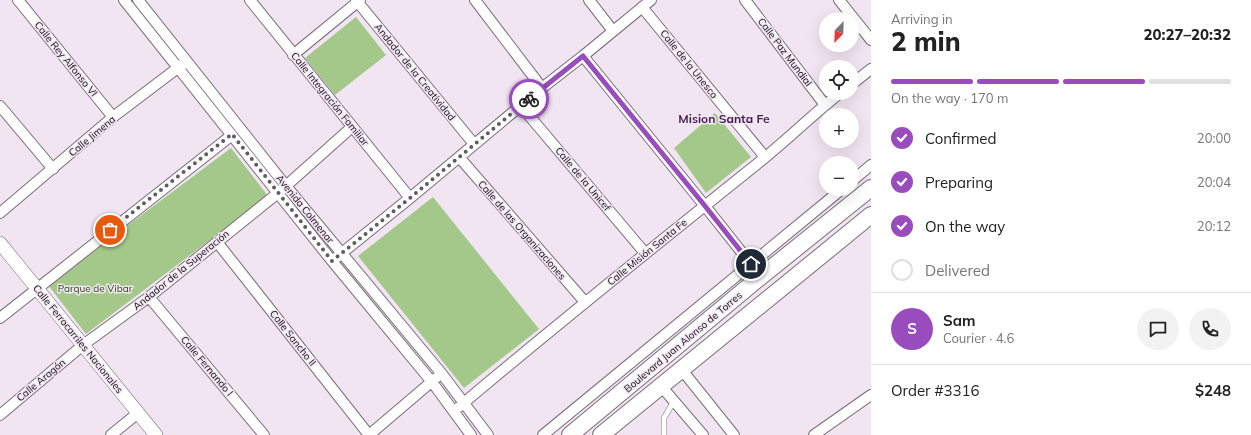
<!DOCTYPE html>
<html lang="en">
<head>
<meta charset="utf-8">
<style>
  :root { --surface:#fff; --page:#f2f2f2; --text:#222; --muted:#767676; --line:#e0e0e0; --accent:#994cbe }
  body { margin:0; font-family:Mulish,sans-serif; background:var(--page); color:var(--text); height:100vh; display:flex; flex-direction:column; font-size:15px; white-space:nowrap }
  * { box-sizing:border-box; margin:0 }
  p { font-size:13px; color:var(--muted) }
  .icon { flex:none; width:22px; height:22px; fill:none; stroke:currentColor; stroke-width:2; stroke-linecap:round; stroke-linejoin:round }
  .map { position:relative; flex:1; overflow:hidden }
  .drawer { display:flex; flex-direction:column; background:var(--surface); width:380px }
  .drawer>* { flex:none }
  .needle { width:26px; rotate:203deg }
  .buttons { position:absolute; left:819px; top:12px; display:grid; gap:8px }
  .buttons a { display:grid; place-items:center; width:40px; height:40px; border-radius:50%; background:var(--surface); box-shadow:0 4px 16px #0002; font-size:20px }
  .pin { position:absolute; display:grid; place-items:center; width:34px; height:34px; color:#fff; margin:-17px; border:2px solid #fff; border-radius:50%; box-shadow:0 1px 4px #0007 }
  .courier { position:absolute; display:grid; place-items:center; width:40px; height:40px; margin:-20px; border:3px solid #994cbe; border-radius:50%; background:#fff; color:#222; box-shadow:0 1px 5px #0007 }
  .overview em { font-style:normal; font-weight:800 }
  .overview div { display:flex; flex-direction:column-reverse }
  .overview { display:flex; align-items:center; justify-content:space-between; height:68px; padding:0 20px }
  h1 { font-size:26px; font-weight:800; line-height:30px }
  .bar { display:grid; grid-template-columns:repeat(4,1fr); gap:6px 4px; align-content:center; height:48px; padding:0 20px }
  .bar i { height:5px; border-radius:3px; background:var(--line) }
  .bar .active { background:var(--accent) }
  .bar p { grid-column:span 4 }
  .line { display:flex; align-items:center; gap:10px; padding:0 20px; border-top:1px solid var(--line) }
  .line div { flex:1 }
  .round { display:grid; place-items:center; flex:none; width:42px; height:42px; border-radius:21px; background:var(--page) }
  ol { padding:0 20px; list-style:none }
  li { display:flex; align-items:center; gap:12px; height:44px }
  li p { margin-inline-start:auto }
  li .icon { padding:4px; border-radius:50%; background:var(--accent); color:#fff; stroke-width:4 }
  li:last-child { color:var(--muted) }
  li i { width:22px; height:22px; border:2px solid var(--line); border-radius:50% }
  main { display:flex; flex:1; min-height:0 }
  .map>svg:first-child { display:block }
  .green { fill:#a4c88a }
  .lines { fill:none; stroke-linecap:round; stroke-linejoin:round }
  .service-casing { stroke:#796d79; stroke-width:6 }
  .minor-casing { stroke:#796d79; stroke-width:12 }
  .tertiary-casing { stroke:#796d79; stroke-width:14 }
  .primary-casing { stroke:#796d79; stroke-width:18 }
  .service { stroke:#fff; stroke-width:5 }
  .minor { stroke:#fff; stroke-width:10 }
  .tertiary { stroke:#fff; stroke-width:13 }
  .primary { stroke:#fff; stroke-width:16 }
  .done { stroke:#625b63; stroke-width:4; stroke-dasharray:0 7.2 }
  .route { stroke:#994cbe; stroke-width:5 }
  .labels { text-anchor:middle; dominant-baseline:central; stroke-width:3; stroke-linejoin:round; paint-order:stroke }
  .street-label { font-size:10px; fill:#151116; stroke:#f2e5f2 }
  .park-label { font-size:10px; fill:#2a4414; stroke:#f2e5f2 }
  .quarter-label { font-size:12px; font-weight:bold; fill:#421d53; stroke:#f2e5f2 }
</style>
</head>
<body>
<main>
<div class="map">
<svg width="871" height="435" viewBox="0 0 871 435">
  <rect width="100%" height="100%" fill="#f2e5f2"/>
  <path class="green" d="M356,17l30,38 -51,40 -30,-37z
    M715,113l36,44 -45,36 -32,-45z
    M231,148l37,48 -182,138 -38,-49z
    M433,197l106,132 -75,59 -106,-132z"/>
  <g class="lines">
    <defs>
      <path id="service" d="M664,435v-17l10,-17"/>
      <path id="minor" d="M18,0l95,117
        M124,0l208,261 100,121 39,53
        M138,0l148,186 156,188 46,61
        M250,0l160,198
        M356,0l118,144
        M475,0l67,88
        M589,0l24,31
        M745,0l80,105
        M839,0l32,40
        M642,7l123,150
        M293,55l67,-55
        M583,56l122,150 46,58
        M852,84l19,-15
        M0,106l53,63
        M521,106l124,147
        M459,157l126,145
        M852,181l19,-16
        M0,213l113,-96 70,-53
        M217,242l152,193
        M337,257l73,-59 132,-110 41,-32 68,-56
        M149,297l115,138
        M0,318l232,-183
        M682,370l52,65
        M661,386l42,49
        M459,407c98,-83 198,-163 298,-243 29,-23 55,-49 83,-71
        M0,415l83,-70 66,-48 129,-104 74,-66
        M111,435l27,-22
        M369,435l67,-57
        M543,435l299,-246
        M814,435l57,-40"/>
      <path id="tertiary" d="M0,243l156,192"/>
      <path id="primary" d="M570,435l189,-157 112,-90
        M601,435l270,-220"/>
    </defs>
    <use href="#service" class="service-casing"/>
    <use href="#minor" class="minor-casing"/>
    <use href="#tertiary" class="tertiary-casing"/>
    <use href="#primary" class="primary-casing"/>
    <use href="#service" class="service"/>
    <use href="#minor" class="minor"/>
    <use href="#tertiary" class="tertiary"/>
    <use href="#primary" class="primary"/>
  </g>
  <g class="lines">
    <path class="done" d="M110,230l122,-96 100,127 78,-63 119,-99"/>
    <path class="route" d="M529,99l54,-43 122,150 46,58"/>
  </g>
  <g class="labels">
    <g class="street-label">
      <text transform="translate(785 52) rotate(53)">Calle Paz Mundial</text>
      <text transform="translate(66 59) rotate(51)">Calle Rey Alfonso VI</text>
      <text transform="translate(689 64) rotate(51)">Calle de la Unesco</text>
      <text transform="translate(415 72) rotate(51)">Andador de la Creatividad</text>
      <text transform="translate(330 99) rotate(51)">Calle Integración Familiar</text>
      <text transform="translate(92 136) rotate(-40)">Calle Jimena</text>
      <text transform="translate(583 179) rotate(50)">Calle de la Unicef</text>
      <text transform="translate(305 209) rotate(51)">Avenida Colmenar</text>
      <text transform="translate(522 230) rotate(49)">Calle de las Organizaciones</text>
      <text transform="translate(647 252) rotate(-39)">Calle Misión Santa Fe</text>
      <text transform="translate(181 270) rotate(-39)">Andador de la Superación</text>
      <text transform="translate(293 338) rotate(52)">Calle Sancho II</text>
      <text transform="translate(78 339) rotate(51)">Calle Ferrocarriles Nacionales</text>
      <text transform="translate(683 342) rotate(-40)">Boulevard Juan Alonso de Torres</text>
      <text transform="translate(207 366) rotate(50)">Calle Fernando I</text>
      <text transform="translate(41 380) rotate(-40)">Calle Aragón</text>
    </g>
    <g class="park-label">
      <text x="95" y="288">Parque de Vibar</text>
    </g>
    <g class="quarter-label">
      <text x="724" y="118">Mision Santa Fe</text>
    </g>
  </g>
</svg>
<div class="buttons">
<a><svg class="needle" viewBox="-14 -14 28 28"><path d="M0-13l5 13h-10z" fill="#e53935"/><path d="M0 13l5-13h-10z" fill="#767676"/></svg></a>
<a><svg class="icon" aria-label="locate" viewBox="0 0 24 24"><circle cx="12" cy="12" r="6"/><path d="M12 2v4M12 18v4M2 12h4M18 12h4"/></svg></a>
<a>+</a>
<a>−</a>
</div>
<div class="pin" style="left:110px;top:230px;background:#ea580c"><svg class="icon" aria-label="bag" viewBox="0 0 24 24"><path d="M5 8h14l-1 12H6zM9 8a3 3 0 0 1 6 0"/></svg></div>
<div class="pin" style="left:751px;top:264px;background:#1f2937"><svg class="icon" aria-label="home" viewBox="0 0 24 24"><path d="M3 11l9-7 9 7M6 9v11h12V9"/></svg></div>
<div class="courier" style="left:529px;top:99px"><svg class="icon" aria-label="bike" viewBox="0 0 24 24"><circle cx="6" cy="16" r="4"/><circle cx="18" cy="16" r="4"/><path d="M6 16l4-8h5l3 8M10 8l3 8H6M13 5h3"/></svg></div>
</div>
<section class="drawer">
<div class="overview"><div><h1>2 min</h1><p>Arriving in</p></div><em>20:27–20:32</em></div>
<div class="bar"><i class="active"></i><i class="active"></i><i class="active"></i><i></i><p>On the way · 170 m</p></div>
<ol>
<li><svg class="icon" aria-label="check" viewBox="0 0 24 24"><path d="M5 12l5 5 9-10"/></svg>Confirmed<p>20:00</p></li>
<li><svg class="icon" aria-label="check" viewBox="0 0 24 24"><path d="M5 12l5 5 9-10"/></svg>Preparing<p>20:04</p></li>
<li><svg class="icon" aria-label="check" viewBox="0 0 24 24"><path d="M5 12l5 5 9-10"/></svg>On the way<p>20:12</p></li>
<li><i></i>Delivered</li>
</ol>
<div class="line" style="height:72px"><b class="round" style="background:var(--accent);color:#fff">S</b><div><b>Sam</b><p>Courier · 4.6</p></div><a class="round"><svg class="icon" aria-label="chat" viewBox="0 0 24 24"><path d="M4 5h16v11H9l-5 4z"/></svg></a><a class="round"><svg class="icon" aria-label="phone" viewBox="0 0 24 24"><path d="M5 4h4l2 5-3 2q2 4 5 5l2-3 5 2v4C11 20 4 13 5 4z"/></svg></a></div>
<div class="line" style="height:52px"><div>Order #3316</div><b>$248</b></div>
</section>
</main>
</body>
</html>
